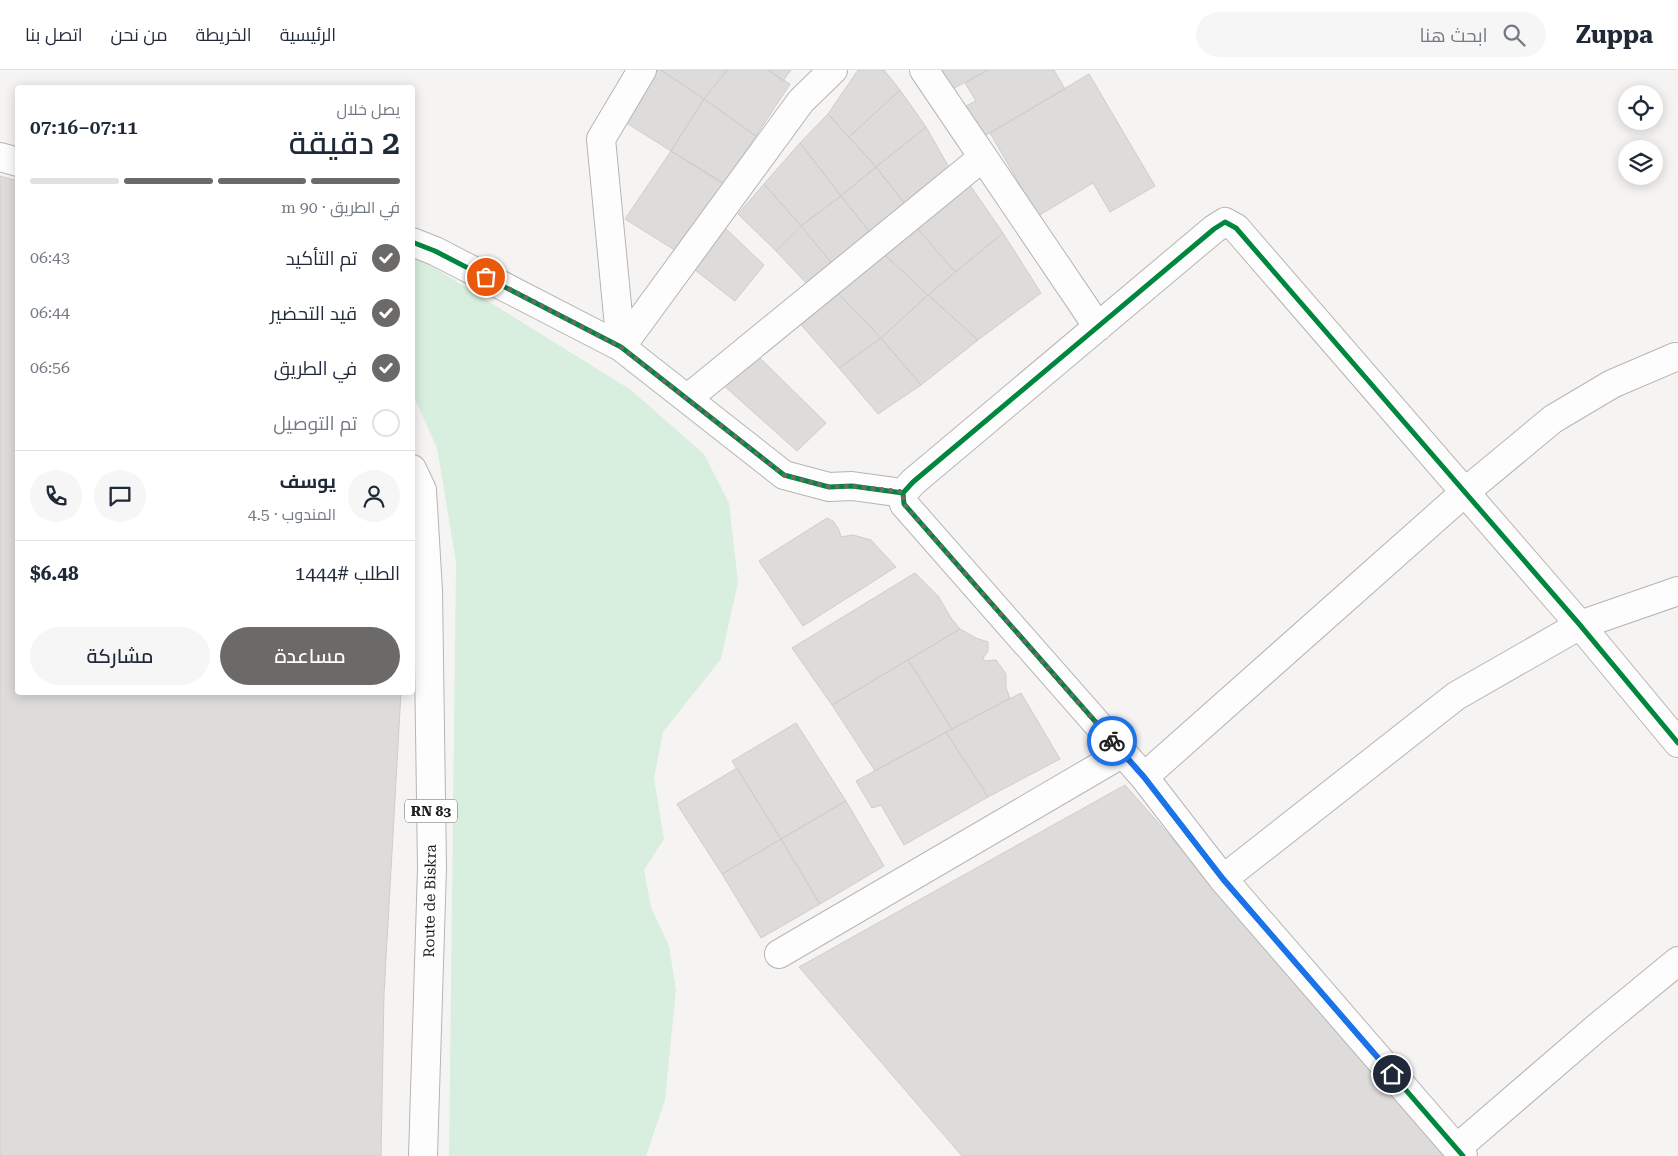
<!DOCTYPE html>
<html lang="ar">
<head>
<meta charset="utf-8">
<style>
  :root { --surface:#fff; --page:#f6f6f7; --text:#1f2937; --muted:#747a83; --line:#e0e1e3; --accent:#6b6a68 }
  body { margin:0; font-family:"Roboto Serif",Cairo,serif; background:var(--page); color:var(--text); direction:rtl; height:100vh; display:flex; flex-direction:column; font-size:19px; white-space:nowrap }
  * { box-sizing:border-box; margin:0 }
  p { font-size:16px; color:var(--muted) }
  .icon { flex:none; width:28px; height:28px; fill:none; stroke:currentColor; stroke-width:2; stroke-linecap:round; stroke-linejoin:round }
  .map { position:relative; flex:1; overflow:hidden; direction:ltr }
  .side { position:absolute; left:15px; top:15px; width:400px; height:610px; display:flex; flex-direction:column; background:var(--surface); border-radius:5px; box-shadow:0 2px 12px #0003; direction:rtl }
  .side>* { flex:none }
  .controls { position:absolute; left:1618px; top:15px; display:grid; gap:10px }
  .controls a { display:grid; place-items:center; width:45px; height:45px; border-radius:50%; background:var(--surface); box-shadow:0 2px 12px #0003; font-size:25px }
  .pin { position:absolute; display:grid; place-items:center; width:42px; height:42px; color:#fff; margin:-21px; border:2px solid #fff; border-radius:50%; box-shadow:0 1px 5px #0007 }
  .courier { position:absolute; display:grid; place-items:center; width:50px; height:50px; margin:-25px; border:4px solid #1a73e8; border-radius:50%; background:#fff; color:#222; box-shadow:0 1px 6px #0007 }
  .overview em { font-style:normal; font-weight:600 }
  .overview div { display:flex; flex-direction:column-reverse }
  .overview { display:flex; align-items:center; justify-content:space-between; height:85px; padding:0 15px }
  h1 { font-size:32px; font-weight:600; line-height:38px }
  .bar { display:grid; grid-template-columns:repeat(4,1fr); gap:8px 5px; align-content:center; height:60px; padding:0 15px }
  .bar i { height:6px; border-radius:4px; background:var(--line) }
  .bar .current { background:var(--accent) }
  .bar p { grid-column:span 4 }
  .line { display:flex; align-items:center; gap:12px; padding:0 15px; border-top:1px solid var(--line) }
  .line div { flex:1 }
  .round { display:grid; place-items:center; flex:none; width:52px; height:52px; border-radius:26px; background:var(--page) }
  ol { padding:0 15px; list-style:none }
  li { display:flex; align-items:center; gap:15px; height:55px }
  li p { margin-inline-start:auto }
  li .icon { padding:5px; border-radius:50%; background:var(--accent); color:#fff; stroke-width:4 }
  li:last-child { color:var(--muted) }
  li i { width:28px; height:28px; border:2px solid var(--line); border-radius:50% }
  .cta { display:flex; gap:10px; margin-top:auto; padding:10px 15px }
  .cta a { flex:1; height:58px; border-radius:30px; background:var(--accent); color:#fff; font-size:20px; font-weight:600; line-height:58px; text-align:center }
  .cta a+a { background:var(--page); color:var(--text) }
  header { display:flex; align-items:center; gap:30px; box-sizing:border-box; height:70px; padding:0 25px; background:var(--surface); border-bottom:1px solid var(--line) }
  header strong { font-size:24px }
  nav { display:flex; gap:28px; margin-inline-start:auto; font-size:18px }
  .search { width:350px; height:45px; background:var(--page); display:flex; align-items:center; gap:12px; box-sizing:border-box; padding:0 18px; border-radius:28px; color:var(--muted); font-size:19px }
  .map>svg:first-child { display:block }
  .green { fill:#d8eedf }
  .building { fill:#dedcdb; stroke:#cecdcc }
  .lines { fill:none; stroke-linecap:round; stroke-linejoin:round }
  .minor-casing { stroke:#b6b5b3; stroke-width:30 }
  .major-casing { stroke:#b6b5b3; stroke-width:30 }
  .minor { stroke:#fefdfd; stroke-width:28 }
  .major { stroke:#fefdfd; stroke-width:28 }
  .cycleway-casing { stroke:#fff; stroke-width:8 }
  .cycleway { stroke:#00873e; stroke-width:5 }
  .done { stroke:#6b6a68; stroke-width:5; stroke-dasharray:0 9 }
  .route { stroke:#1a73e8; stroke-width:6 }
  .labels { text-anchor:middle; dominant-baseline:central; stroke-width:4; stroke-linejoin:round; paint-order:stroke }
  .shield { fill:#fff; stroke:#636262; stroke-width:1 }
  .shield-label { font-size:14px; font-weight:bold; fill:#201f1e }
  .street-label { font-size:15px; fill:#201f1e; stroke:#fff }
</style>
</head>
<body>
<header>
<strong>Zuppa</strong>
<div class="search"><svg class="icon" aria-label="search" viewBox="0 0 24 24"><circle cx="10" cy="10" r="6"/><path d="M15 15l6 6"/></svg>ابحث هنا</div>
<nav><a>الرئيسية</a><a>الخريطة</a><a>من نحن</a><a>اتصل بنا</a></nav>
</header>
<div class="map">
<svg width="1678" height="1086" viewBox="0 0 1678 1086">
  <rect width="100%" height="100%" fill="#f6f4f2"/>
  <path class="green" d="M412,184l219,136 73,64 25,49 9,79 -17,77 -58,73 -9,46 10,61 -20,31 7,37 18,39 7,44 -11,110 -19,56h-197l7,-594 -19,-114 -24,-53z"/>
  <path class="building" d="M657,0h4l43,29 -33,52 -46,-29z
    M661,0h66l-23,29z
    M727,0h41l22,14 -34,52 -52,-37z
    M768,0h23l-8,11z
    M858,0h26l16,20 -51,47 -21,-23z
    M939,0h49l-37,20z
    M988,0h66l11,19 -82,48 -17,-31 10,-5 -11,-18z
    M1089,4l66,112 -45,26 -17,-29 -55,33 -48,-83z
    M900,20l26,37 -50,40 -27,-30z
    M704,29l52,37 -33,48 -52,-33z
    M828,44l48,53 -35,29 -41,-53z
    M926,57l25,44 -43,37 -32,-41z
    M800,73l41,53 -40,30 -37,-42z
    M671,81l53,32 -46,69 -53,-33z
    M876,97l32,41 -35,28 -32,-40z
    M0,106l18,5v511h383l-17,302 -3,162h-381z
    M965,108l38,55 -48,39 -43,-50z
    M764,114l37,42 -25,25 -38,-37z
    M841,126l32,40 -39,30 -33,-40z
    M912,152l43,50 -27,23 -47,-44z
    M723,156l41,39 -29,36 -40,-31z
    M801,156l33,40 -25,20 -33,-35z
    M1003,163l38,60 -63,47 -50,-45z
    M881,181l47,44 -47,43 -46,-48z
    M835,220l46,48 -42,30 -42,-48z
    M928,225l50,45 -57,45 -40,-47z
    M881,268l40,47 -43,29 -39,-46z
    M754,282l72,71 -29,28 -75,-67z
    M827,448l6,3 6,9 2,7 12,-2 18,5 25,27 -93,59 -44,-65z
    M915,503l23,23 13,22 9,11 -128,76 -40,-57z
    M960,559l16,9 12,4v9l-5,7 2,3 11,-1 10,14v14l4,10 -58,31 -44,-69z
    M908,590l44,69 -77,42 -43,-66z
    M1021,623l39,66 -72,38 -42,-65z
    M796,653l50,78 -65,38 -49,-78z
    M946,662l42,65 -84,48 -23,-40 -9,3 -16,-27z
    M737,698l44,71 -59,35 -45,-70z
    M1125,715l327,371h-490l-163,-189z
    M846,731l38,65 -64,38 -39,-65z
    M781,769l39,65 -59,34 -39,-64z"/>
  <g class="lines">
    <defs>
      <path id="minor" d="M924,0l174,257
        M412,172l23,9 186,96 163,128 45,12 23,-1 51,7
        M621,277l180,-246 32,-31
        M621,277l-20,-208 41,-69
        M688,328l295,-241
        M1144,707l321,-285 88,-73 59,-35 63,-27
        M1223,809l233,-183 124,-71 98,-34
        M779,884l344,-201
        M1457,1078l143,-123 78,-64
        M1463,1086l-240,-277 -79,-102 -240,-273 -1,-11 10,-11 301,-253 11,-7 11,6 344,397 98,118"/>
      <path id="major" d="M0,87l18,5
        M412,399l10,21 6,101 4,277 -9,288"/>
    </defs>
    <use href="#minor" class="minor-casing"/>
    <use href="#major" class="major-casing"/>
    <use href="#minor" class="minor"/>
    <use href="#major" class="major"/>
    <defs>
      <path id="cycleway" d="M412,172l23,9 186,96 163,128 45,12 23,-1 51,7
        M1463,1086l-240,-277 -79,-102 -240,-273 -1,-11 10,-11 301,-253 11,-7 11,6 344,397 98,118"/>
    </defs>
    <use href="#cycleway" class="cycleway-casing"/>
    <use href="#cycleway" class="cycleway"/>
  </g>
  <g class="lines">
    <path class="done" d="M486,207l135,70 163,128 45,12 23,-1 51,6 1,12 208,237"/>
    <path class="route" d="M1112,671l32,36 79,102 169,195"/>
  </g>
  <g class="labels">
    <rect class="shield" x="405" y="729.5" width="52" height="23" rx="4"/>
    <g class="shield-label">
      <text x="431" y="741">RN 83</text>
    </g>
    <g class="street-label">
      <text transform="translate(430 831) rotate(-89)">Route de Biskra</text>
    </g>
  </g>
</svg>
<div class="controls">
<a><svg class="icon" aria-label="locate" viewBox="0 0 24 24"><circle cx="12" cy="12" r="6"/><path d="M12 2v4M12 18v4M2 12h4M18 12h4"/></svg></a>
<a><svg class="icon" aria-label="layers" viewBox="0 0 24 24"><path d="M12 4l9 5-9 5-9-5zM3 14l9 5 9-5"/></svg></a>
</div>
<div class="pin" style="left:486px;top:207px;background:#ea580c"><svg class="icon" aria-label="bag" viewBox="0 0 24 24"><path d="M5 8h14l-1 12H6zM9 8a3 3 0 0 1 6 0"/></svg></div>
<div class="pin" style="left:1392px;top:1004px;background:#1f2937"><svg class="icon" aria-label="home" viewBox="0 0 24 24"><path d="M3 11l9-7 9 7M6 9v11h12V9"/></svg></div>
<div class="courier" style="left:1112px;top:671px"><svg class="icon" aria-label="bike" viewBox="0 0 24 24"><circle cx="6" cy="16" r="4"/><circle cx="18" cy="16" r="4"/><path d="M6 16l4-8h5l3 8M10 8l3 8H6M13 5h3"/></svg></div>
<section class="side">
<div class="overview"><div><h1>2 دقيقة</h1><p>يصل خلال</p></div><em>07:11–07:16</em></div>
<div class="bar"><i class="current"></i><i class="current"></i><i class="current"></i><i></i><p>في الطريق · 90 m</p></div>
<ol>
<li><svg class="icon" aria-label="check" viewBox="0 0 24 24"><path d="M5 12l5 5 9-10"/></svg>تم التأكيد<p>06:43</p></li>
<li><svg class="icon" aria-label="check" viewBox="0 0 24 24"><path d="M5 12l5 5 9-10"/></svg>قيد التحضير<p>06:44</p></li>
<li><svg class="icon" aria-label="check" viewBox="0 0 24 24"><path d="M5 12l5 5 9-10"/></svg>في الطريق<p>06:56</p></li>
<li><i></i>تم التوصيل</li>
</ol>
<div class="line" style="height:90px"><a class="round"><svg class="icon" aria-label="person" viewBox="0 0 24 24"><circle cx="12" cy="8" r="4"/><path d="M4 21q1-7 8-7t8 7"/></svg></a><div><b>يوسف</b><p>المندوب · 4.5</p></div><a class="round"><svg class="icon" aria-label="chat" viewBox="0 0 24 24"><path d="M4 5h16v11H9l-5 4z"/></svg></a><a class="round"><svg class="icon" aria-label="phone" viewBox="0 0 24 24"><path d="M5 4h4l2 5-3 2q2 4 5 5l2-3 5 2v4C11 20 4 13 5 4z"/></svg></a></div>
<div class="line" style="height:65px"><div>الطلب #1444</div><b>$6.48</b></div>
<div class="cta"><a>مساعدة</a><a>مشاركة</a></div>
</section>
</div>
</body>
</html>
